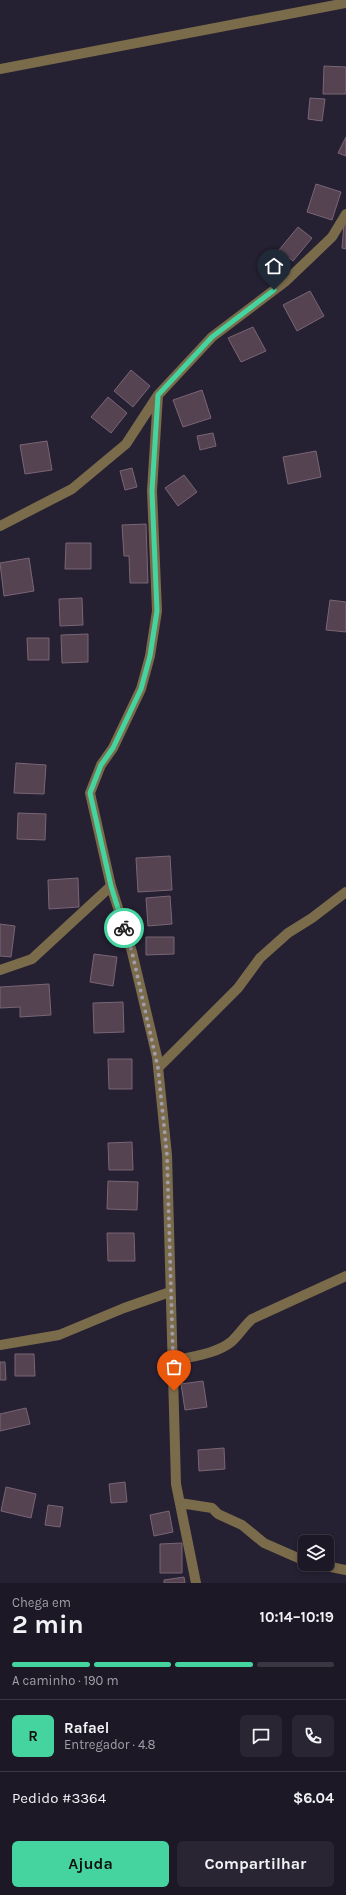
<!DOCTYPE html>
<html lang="pt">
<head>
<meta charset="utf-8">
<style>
  :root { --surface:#1c1826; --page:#292532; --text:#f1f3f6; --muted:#a0a0a7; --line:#3a3743; --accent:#45d49f }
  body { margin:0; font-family:Karla,sans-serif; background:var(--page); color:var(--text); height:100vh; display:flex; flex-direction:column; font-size:15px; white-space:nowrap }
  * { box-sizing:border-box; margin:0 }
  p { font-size:13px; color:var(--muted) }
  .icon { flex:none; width:22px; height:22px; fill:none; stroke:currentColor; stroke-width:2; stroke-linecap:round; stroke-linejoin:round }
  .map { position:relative; height:1583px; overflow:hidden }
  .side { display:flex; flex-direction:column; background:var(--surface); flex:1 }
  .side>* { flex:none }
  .controls { position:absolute; left:298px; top:1535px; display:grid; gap:8px }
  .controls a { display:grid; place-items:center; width:36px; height:36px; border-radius:6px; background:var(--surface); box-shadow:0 2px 6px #0003,0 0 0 1px var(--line); font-size:20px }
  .pin { position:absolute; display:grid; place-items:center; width:34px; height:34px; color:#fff; margin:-41px -17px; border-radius:50% 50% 50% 0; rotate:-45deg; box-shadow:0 0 4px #0007 }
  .pin .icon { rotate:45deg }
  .courier { position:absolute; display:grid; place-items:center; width:40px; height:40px; margin:-20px; border:3px solid #45d49f; border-radius:50%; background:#fff; color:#222; box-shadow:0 1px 5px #0007 }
  .head em { font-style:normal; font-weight:700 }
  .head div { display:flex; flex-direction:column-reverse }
  .head { display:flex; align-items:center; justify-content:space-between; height:68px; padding:0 12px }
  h1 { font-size:26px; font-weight:700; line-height:30px }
  .bar { display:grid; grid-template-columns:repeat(4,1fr); gap:6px 4px; align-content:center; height:48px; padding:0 12px }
  .bar i { height:5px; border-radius:3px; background:var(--line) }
  .bar .active { background:var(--accent) }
  .bar p { grid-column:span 4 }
  .line { display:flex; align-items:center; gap:10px; padding:0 12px; border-top:1px solid var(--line) }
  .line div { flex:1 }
  .round { display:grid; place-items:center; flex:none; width:42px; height:42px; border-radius:6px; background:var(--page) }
  .action { display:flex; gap:8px; margin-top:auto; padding:8px 12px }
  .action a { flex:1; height:46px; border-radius:6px; background:var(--accent); color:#111; font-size:16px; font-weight:700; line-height:46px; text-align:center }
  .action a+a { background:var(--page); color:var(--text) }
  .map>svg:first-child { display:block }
  .building { fill:#554352; stroke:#796575 }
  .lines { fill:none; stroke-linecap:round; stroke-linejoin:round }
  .minor { stroke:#7a6b4b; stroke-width:10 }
  .done { stroke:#a19dac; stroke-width:4; stroke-dasharray:0 7.2 }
  .route { stroke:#45d49f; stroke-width:5 }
</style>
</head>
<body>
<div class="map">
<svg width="346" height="1583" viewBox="0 0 346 1583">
  <rect width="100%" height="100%" fill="#252032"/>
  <path class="building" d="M324,66l22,1v27h-23z
    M310,98l15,1 -3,22 -14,-2z
    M346,137v19l-8,-3z
    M316,184l25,8 -9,28 -25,-8z
    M344,223h2v26l-4,-1z
    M298,227l14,11 -19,23 -14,-11z
    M310,291l14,25 -27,15 -14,-26z
    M253,327l13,24 -25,11 -13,-24z
    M131,370l19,16 -17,21 -19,-16z
    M202,390l9,28 -28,9 -10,-27z
    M108,397l19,16 -16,20 -20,-16z
    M213,433l3,13 -16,4 -3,-14z
    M47,441l5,29 -27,4 -5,-29z
    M316,451l5,26 -33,7 -5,-27z
    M132,468l5,19 -12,3 -5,-19z
    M184,475l13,17 -19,14 -13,-18z
    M146,524l2,59h-18l-1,-27h-5l-2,-31z
    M66,543h25v26h-26z
    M29,558l5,33 -30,5 -4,-33z
    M82,598l1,27 -23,1 -1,-27z
    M330,600l16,2v30l-20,-2z
    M88,634v28l-26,1 -1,-28z
    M27,638h22v22h-21z
    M16,763l30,2 -2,29 -30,-1z
    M18,813l28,1 -1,26 -28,-1z
    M170,856l2,34 -34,2 -2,-34z
    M78,878l1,29 -30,2 -1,-29z
    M170,896l2,28 -24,2 -2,-28z
    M0,924l15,2 -4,31 -11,-1z
    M146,937h28v17l-28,1z
    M94,954l23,3 -4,29 -23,-4z
    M49,984l2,31 -31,2v-10l-20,1v-21z
    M123,1002l1,30 -30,1 -1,-30z
    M108,1059h24v30h-23z
    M132,1142l1,28h-24l-1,-27z
    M108,1181l30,1 -1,28 -30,-1z
    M107,1233h27l1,28h-27z
    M15,1354h19l1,22h-20z
    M0,1362h5l1,18h-6z
    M203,1381l4,26 -22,3 -4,-26z
    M26,1408l4,16 -30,7v-17z
    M224,1448l1,21 -26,2 -1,-21z
    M125,1482l2,20 -16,1 -2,-19z
    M6,1487l30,7 -5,24 -30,-7z
    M48,1505l15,2 -3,20 -15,-2z
    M169,1511l4,21 -19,4 -4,-21z
    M182,1543v30h-22v-29z
    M184,1577l1,6h-21v-3z"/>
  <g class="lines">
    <path class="minor" d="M0,69l346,-66
      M158,395l-6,96 5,120 -7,45 -9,33 -28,59 -12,17 -11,28 21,93 21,66 25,105 10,98 9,329 20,99
      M0,526l72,-37 54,-45 32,-49 54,-58 74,-56 46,-44 14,-23
      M0,970l32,-11 79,-73
      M158,1068l80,-80 22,-30 28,-25 24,-15 34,-26
      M0,1345l59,-10 65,-27 46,-16
      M173,1361c19,-5 43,-7 58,-19 8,-7 13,-16 21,-23l94,-43
      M180,1503l32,5 6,6 24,11 22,18 41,18
      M316,1564l30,6"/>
  </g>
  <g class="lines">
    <path class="done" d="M124,928l8,24 26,116 9,87 7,236"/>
    <path class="route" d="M124,928l-13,-42 -21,-93 11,-28 12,-17 28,-59 9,-33 7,-45 -5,-120 6,-96 54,-58 62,-47"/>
  </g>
</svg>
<div class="controls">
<a><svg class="icon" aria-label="layers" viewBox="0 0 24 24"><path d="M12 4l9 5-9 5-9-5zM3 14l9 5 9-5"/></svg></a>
</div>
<div class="pin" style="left:174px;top:1391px;background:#ea580c"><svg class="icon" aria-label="bag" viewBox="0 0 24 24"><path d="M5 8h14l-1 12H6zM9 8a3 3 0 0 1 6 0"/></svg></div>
<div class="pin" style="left:274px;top:290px;background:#1f2937"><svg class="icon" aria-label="home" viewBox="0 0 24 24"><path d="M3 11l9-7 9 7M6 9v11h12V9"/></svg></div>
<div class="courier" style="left:124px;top:928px"><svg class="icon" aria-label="bike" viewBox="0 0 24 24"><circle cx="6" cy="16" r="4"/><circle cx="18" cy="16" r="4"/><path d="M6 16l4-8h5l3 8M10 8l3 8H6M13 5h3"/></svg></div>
</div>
<section class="side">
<div class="head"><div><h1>2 min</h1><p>Chega em</p></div><em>10:14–10:19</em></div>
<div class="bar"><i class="active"></i><i class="active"></i><i class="active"></i><i></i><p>A caminho · 190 m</p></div>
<div class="line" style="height:72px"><b class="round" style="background:var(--accent);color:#111">R</b><div><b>Rafael</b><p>Entregador · 4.8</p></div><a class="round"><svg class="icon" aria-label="chat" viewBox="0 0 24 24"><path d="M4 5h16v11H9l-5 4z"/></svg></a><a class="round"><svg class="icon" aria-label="phone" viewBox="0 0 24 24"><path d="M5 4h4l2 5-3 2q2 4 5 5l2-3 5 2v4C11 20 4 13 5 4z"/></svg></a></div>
<div class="line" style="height:52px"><div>Pedido #3364</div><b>$6.04</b></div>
<div class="action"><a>Ajuda</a><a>Compartilhar</a></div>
</section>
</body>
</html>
